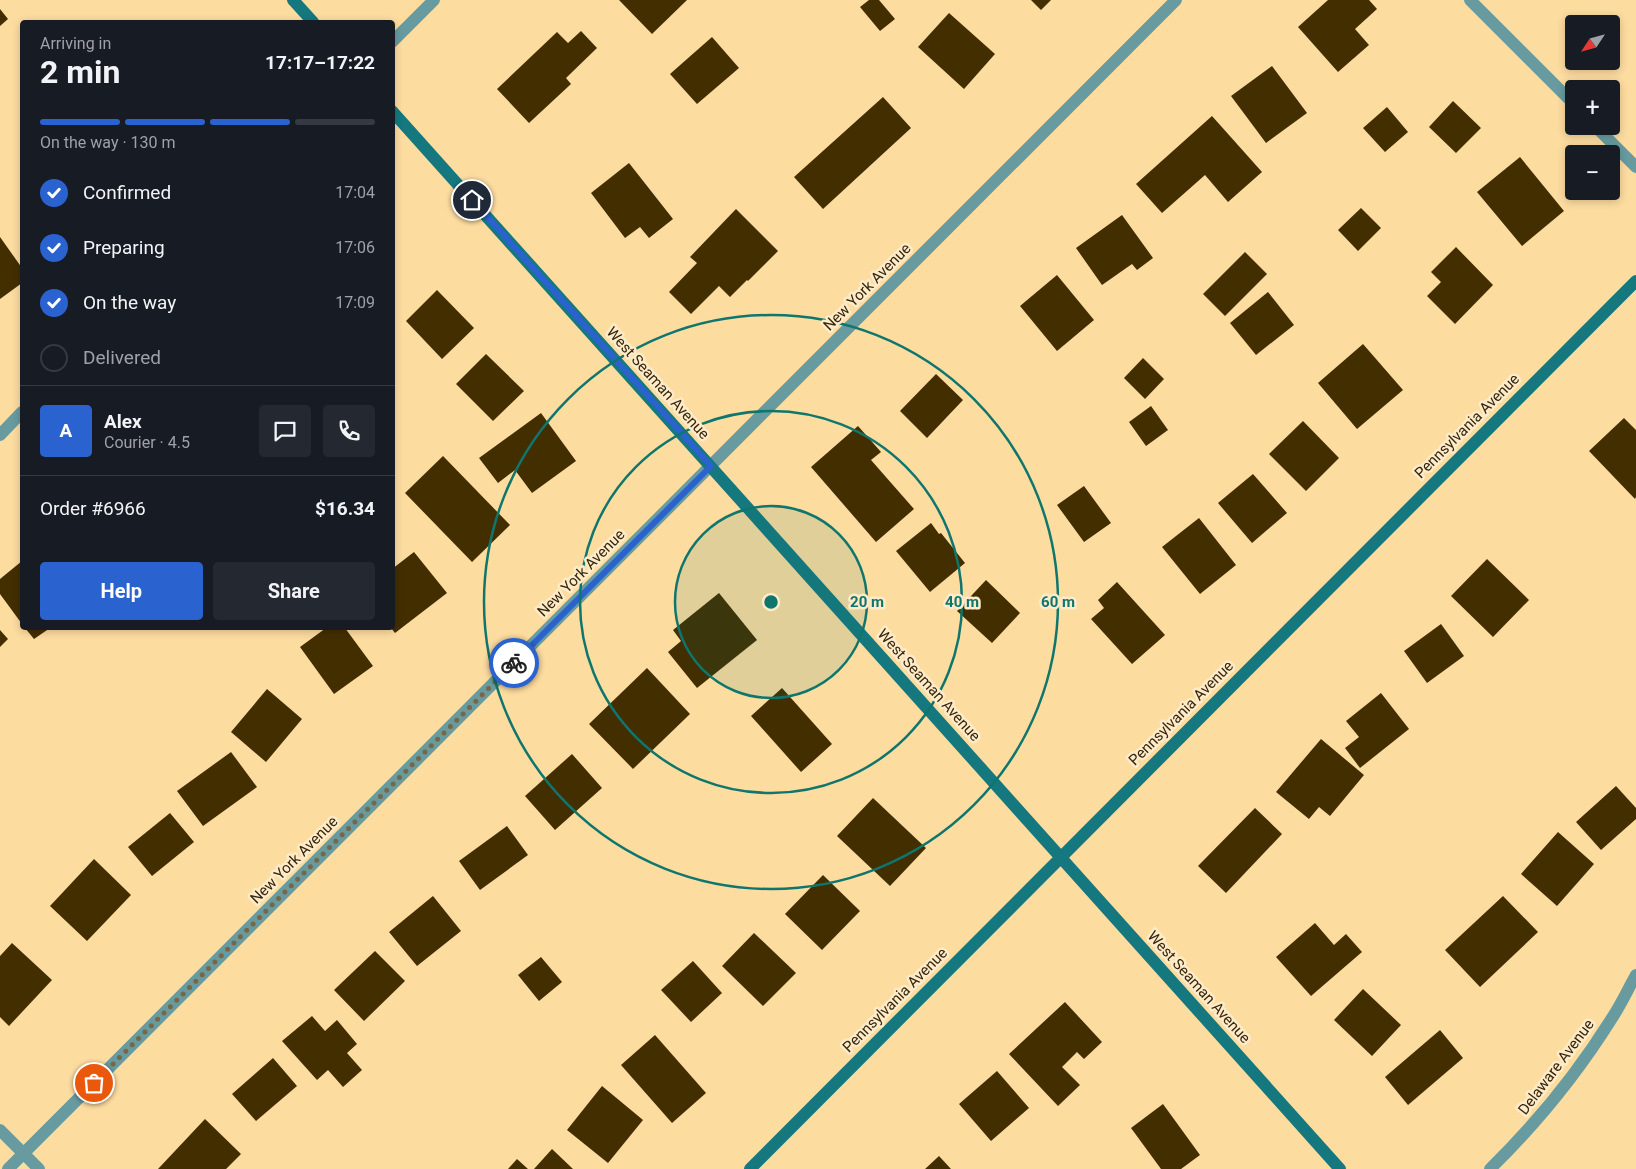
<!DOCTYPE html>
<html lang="en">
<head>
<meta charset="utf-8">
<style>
  :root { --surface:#171b24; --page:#242831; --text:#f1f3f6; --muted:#9ea1a6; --line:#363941; --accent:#2a62d0 }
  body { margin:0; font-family:Roboto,sans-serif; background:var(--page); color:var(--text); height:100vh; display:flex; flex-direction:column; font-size:19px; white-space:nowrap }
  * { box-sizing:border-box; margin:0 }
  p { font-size:16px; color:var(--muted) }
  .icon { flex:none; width:28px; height:28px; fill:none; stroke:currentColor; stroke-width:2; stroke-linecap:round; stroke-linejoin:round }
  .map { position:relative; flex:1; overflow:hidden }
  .side { position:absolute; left:20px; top:20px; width:375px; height:610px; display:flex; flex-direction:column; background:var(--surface); border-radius:5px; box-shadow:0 2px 8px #0003 }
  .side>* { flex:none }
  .needle { width:32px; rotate:234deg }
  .controls { position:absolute; left:1565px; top:15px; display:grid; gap:10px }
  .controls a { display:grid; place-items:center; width:55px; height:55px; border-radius:5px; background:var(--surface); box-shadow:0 2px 8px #0003; font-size:25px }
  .pin { position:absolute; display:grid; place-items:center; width:42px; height:42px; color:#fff; margin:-21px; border:2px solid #fff; border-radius:50%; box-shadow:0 1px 5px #0007 }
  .courier { position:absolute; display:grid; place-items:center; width:50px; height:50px; margin:-25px; border:4px solid #2a62d0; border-radius:50%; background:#fff; color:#222; box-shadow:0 1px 6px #0007 }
  .head em { font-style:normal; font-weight:700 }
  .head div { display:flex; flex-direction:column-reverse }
  .head { display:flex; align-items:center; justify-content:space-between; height:85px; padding:0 20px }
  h1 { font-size:32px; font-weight:700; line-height:38px }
  .bar { display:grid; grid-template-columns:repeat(4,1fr); gap:8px 5px; align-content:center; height:60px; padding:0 20px }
  .bar i { height:6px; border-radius:4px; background:var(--line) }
  .bar .current { background:var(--accent) }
  .bar p { grid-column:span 4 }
  .line { display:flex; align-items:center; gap:12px; padding:0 20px; border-top:1px solid var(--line) }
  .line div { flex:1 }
  .round { display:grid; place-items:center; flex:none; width:52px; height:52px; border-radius:5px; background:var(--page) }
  ol { padding:0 20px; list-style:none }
  li { display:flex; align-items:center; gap:15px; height:55px }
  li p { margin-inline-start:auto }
  li .icon { padding:5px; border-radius:50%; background:var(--accent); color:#fff; stroke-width:4 }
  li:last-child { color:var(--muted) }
  li i { width:28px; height:28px; border:2px solid var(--line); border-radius:50% }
  .primary-button { display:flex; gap:10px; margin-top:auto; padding:10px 20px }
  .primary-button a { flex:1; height:58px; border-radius:5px; background:var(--accent); color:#fff; font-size:20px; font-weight:700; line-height:58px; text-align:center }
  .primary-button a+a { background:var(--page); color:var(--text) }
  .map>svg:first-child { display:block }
  .building { fill:#432e00 }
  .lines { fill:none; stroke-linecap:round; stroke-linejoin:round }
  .street { stroke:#679b9f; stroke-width:12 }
  .secondary { stroke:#15787f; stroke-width:12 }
  .done { stroke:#7a6642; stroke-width:5; stroke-dasharray:0 9 }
  .route { stroke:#2a62d0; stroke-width:6 }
  .ring { fill:none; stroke:#0f766e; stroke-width:2.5 }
  .labels { text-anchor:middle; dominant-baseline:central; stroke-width:5; stroke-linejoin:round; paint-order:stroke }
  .street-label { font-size:15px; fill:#33270f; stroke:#ffebc8 }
  .centre { fill:#0f766e; stroke:#ffebc8; stroke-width:2.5 }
  .ring-label { font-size:15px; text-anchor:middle; font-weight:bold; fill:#0f766e; stroke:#ffebc8; stroke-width:5; stroke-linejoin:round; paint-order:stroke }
</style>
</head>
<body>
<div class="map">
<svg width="1636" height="1169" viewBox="0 0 1636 1169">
  <rect width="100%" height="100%" fill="#fddca0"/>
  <path class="building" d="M619,0h68l-35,34z
    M869,0h10l16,19 -15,12 -20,-24z
    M1031,0h20l-10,10z
    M1328,0h41l8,9 -22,20 14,16 -31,27 -40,-45z
    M0,9l8,10 -8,7z
    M949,13l46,41 -31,35 -46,-42z
    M581,31l16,17 -31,30 5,6 -42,39 -32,-34 60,-57 11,11z
    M712,37l27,31 -42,36 -27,-30z
    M1272,66l35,47 -41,30 -35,-47z
    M883,97l28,31 -88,81 -29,-32z
    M1453,101l28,27 -25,25 -27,-26z
    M1387,107l21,25 -23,20 -22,-24z
    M1212,116l50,56 -34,30 -23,-27 -43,38 -26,-29z
    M1520,157l44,54 -42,35 -45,-54z
    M629,163l44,56 -24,19 -9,-11 -15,11 -34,-45z
    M1361,208l20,20 -23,23 -20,-21z
    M736,209l42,42 -30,30 -1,-1 -17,17 -11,-11 -28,28 -22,-22 28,-29 -7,-6z
    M1122,215l31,43 -16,12 -5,-6 -30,21 -26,-37z
    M0,237l22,31v15l-22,16z
    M1456,247l37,38 -38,39 -28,-28 14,-14 -10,-10z
    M1245,252l22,22 -42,42 -22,-22z
    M1057,275l37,45 -37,31 -37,-45z
    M437,290l37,38 -32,31 -36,-38z
    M1268,292l26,33 -38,30 -26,-32z
    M1363,344l40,46 -46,39 -39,-46z
    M486,354l38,37 -31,30 -37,-37z
    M1143,358l21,21 -19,20 -21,-21z
    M936,374l27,26 -36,38 -27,-27z
    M1151,406l17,24 -22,16 -17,-24z
    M541,413l35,48 -44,32 -17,-23 -17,13 -19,-25z
    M1624,418l12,12v67l-1,2 -46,-48z
    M1303,421l36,37 -33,33 -37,-37z
    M858,426l23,26 -10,8 43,49 -38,33 -65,-75z
    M443,456l67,69 -38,37 -67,-69z
    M1253,474l34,39 -35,30 -34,-40z
    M1084,486l27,37 -27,19 -27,-37z
    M1199,518l37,47 -36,29 -38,-47z
    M931,523l8,11 2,-1 24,30 -35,29 -34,-41z
    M414,552l33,41 -52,40 -4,-5h1v-59z
    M1487,559l42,41 -36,37 -42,-41z
    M22,561v63l-22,-30v-15z
    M986,580l34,33 -28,30 -35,-32z
    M1117,582l48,53 -33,29 -41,-45 13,-11 -6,-8z
    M719,593l38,47 -60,48 -29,-36 13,-11 -8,-11z
    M1441,624l23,32 -37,27 -23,-32z
    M25,628h25l-16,11z
    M326,628h19l28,38 -39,28 -34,-47z
    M0,630l8,9 -8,8z
    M647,668l43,46 -57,55 -44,-45z
    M782,688l50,56 -31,28 -50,-56z
    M267,689l35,30 -36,43 -35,-30z
    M1381,693l28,36 -49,39 -15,-20 14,-11 -13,-16z
    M1321,739l43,36 -34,41 -11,-9 -10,12 -33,-27z
    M231,752l26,35 -54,39 -26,-35z
    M572,754l30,34 -47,42 -30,-34z
    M1616,786l20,22v11l-35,31 -25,-28z
    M873,798l53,50 -36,38 -53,-50z
    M1255,808l27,26 -56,59 -28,-27z
    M170,813l24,29 -42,34 -24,-29z
    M507,826l21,29 -48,35 -21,-29z
    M1558,832l36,32 -37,42 -36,-32z
    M94,859l37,36 -44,46 -37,-35z
    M823,875l37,36 -38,39 -37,-36z
    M433,896l28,35 -44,35 -28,-34z
    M1503,896l35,36 -58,55 -35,-37z
    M1315,923l19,22 12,-11 16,18 -51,44 -35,-39z
    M754,933l42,40 -33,33 -41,-40z
    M12,943l40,37 -43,46 -9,-9v-61z
    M375,951l30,30 -41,40 -30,-31z
    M541,957l21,25 -23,19 -21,-26z
    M693,961l29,32 -31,29 -30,-32z
    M1363,989l38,36 -29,31 -38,-36z
    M1065,1002l37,40 -18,17 -7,-7 -15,15 18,18 -22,21 -49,-52z
    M312,1016l13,15 12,-11 20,24 -10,9 15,17 -19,17 -15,-17 -11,10 -35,-39z
    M1440,1030l23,28 -55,47 -23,-28z
    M655,1035l51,58 -34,30 -51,-58z
    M273,1058l24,28 -41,35 -24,-27z
    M997,1071l32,37 -38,33 -32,-37z
    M602,1086l41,34 -35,43 -41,-33z
    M1163,1104l37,51 -19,14h-20l-30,-41z
    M205,1119l36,35 -15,15h-68z
    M552,1149l21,20h-39z
    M939,1156l12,13h-26z
    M517,1159l11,10h-20z"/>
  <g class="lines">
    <path class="street" d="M1470,0l104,104
      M392,42l42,-42
      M1595,126l41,41
      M0,435l22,-23
      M0,1130l39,39
      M8,1169l1168,-1169
      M1490,1169c47,-46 87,-95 122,-151 9,-13 16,-29 24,-43"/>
    <path class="secondary" d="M293,0l20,22
      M392,111l948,1058
      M750,1169l886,-888"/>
  </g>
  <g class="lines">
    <path class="done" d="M94,1083l420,-420"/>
    <path class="route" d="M472,200l239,266 -197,197"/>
  </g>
  <circle cx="771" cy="602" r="96" fill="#0f766e" fill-opacity=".12"/>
  <g class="ring">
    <circle cx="771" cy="602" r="96"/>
    <circle cx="771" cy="602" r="191"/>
    <circle cx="771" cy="602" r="287"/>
  </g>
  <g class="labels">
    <g class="street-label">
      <text transform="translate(867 287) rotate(-45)">New York Avenue</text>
      <text transform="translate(658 383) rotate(48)">West Seaman Avenue</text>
      <text transform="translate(1467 426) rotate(-45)">Pennsylvania Avenue</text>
      <text transform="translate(581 573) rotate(-45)">New York Avenue</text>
      <text transform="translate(929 685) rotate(48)">West Seaman Avenue</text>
      <text transform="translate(1181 713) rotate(-45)">Pennsylvania Avenue</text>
      <text transform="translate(294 860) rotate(-45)">New York Avenue</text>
      <text transform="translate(1199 987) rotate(48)">West Seaman Avenue</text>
      <text transform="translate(895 1000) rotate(-45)">Pennsylvania Avenue</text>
      <text transform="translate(1556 1067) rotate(-53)">Delaware Avenue</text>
    </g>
  </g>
  <circle cx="771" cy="602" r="8" class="centre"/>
  <g class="ring-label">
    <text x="867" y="607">20 m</text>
    <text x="962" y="607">40 m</text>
    <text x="1058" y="607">60 m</text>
  </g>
</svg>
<div class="controls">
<a><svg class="needle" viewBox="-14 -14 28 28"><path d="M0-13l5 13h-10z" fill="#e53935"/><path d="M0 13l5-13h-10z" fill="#9ea1a6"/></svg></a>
<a>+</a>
<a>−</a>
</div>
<div class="pin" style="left:94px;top:1083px;background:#ea580c"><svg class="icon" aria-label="bag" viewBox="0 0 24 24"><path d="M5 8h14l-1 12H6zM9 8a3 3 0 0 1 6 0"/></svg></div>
<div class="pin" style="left:472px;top:200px;background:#1f2937"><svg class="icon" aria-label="home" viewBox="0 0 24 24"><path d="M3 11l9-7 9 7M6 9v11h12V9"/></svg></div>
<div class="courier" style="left:514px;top:663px"><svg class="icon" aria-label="bike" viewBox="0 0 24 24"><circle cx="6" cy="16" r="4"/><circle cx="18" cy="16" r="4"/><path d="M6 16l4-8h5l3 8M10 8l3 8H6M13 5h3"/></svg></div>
<section class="side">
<div class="head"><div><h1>2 min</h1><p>Arriving in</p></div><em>17:17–17:22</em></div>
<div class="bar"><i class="current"></i><i class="current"></i><i class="current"></i><i></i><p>On the way · 130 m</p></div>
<ol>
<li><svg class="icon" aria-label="check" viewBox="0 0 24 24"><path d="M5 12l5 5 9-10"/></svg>Confirmed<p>17:04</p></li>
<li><svg class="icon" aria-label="check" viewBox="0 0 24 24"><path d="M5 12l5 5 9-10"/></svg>Preparing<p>17:06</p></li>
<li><svg class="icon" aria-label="check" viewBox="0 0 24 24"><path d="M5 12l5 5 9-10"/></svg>On the way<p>17:09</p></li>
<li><i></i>Delivered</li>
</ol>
<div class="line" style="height:90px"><b class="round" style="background:var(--accent);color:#fff">A</b><div><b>Alex</b><p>Courier · 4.5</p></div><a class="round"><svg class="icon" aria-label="chat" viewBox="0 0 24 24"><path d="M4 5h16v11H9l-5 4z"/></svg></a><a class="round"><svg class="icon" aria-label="phone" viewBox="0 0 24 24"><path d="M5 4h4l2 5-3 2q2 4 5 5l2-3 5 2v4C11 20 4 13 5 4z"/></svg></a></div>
<div class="line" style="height:65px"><div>Order #6966</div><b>$16.34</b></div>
<div class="primary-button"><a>Help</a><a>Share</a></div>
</section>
</div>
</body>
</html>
